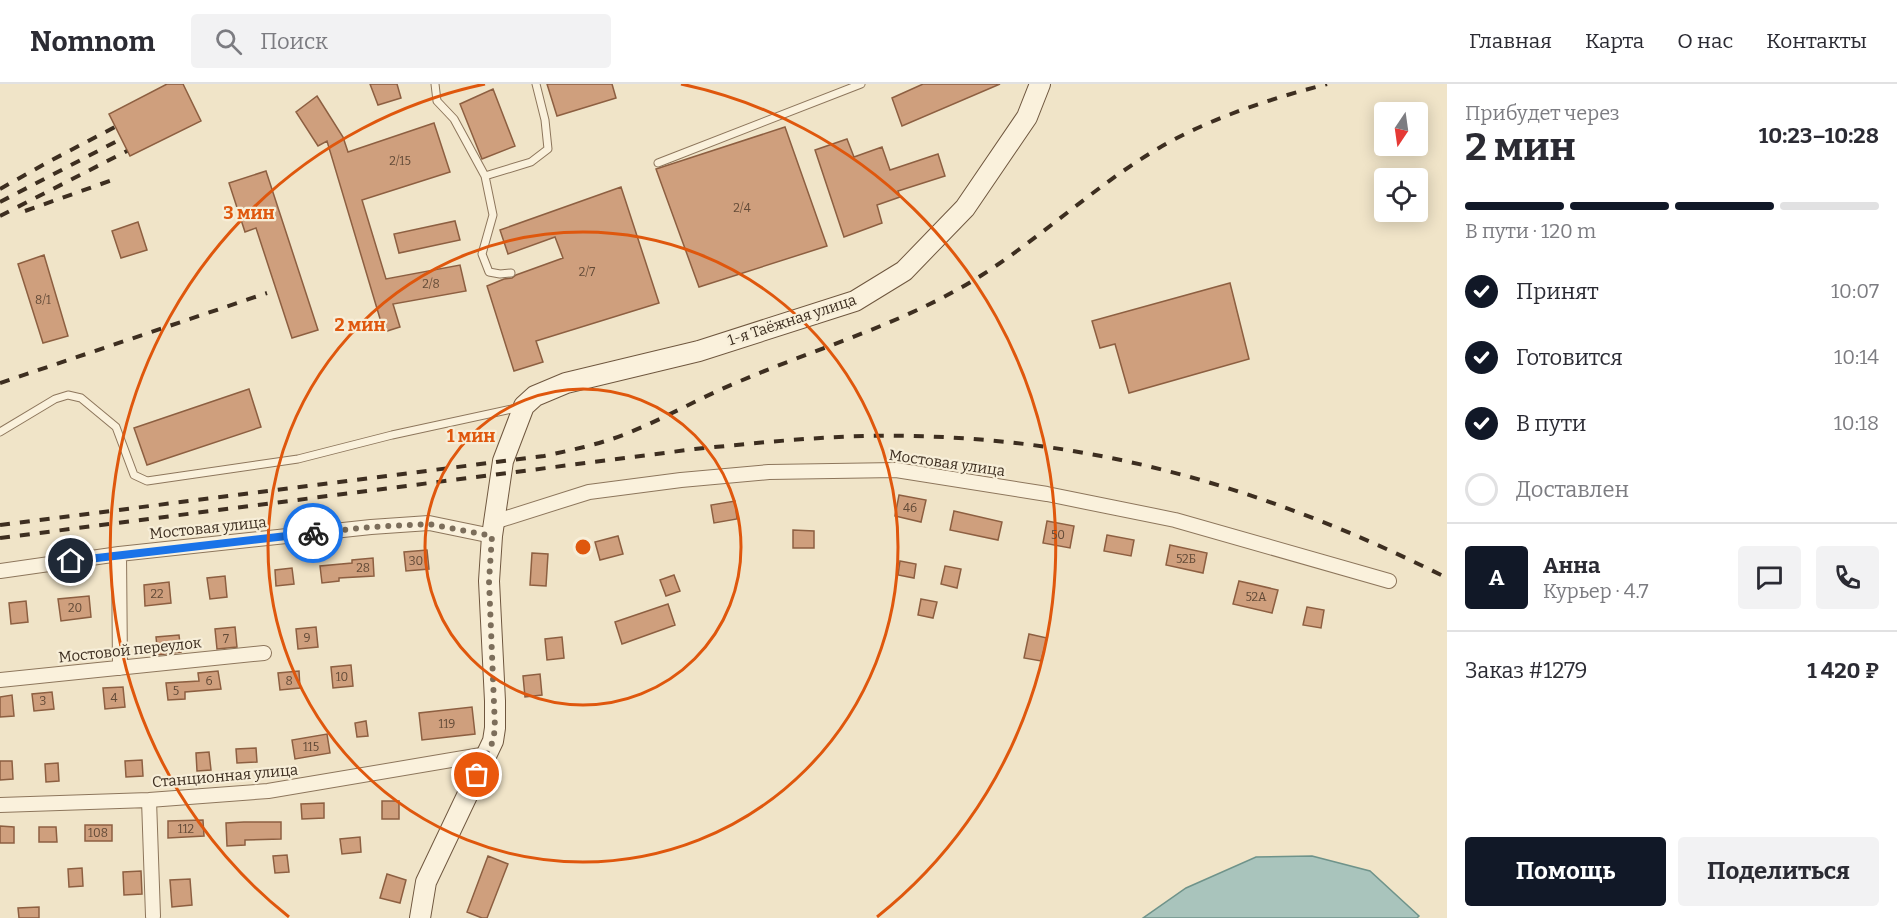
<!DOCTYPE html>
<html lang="ru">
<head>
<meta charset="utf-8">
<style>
  :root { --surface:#fff; --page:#f2f2f3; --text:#2b2b33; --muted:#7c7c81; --line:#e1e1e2; --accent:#111827 }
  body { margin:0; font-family:Bitter,serif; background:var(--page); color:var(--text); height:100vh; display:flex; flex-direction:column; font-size:22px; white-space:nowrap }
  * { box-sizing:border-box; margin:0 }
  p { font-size:20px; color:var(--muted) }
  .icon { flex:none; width:33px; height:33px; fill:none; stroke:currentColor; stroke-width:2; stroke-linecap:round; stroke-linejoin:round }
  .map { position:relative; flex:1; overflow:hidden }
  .sheet { display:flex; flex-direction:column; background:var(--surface); width:450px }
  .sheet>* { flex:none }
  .needle { width:39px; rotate:193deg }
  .controls { position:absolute; left:1374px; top:18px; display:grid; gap:12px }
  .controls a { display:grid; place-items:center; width:54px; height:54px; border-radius:6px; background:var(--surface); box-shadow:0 3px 15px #0003; font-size:30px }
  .pin { position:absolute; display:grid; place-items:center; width:51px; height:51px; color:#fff; margin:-26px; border:3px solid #fff; border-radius:50%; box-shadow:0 2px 6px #0007 }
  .courier { position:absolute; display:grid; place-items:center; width:60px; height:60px; margin:-30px; border:4px solid #1a73e8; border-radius:50%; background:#fff; color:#222; box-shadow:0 2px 8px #0007 }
  .headline em { font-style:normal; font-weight:700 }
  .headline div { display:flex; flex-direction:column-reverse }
  .headline { display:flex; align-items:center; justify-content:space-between; height:102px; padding:0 18px }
  h1 { font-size:39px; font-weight:700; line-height:45px }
  .bar { display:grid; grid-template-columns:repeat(4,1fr); gap:9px 6px; align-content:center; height:72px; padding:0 18px }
  .bar i { height:8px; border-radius:4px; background:var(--line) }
  .bar .selected { background:var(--accent) }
  .bar p { grid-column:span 4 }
  .line { display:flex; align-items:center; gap:15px; padding:0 18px; border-top:2px solid var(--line) }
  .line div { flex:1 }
  .round { display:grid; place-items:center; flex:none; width:63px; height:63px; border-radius:6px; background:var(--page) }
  ol { padding:0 18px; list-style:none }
  li { display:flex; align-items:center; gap:18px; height:66px }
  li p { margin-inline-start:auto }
  li .icon { padding:6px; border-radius:50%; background:var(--accent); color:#fff; stroke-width:4 }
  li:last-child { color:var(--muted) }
  li i { width:33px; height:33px; border:3px solid var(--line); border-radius:50% }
  .cta { display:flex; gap:12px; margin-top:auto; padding:12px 18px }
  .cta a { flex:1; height:69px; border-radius:6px; background:var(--accent); color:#fff; font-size:24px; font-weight:700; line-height:69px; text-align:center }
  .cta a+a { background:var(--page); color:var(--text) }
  header { display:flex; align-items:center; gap:36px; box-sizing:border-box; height:84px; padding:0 30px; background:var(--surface); border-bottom:2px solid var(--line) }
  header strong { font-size:28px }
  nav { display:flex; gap:33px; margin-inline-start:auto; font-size:21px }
  .search { width:420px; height:54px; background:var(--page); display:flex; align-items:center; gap:15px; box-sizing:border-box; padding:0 21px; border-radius:6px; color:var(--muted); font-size:22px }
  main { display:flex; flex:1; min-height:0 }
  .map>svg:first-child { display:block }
  .water { fill:#a9c4bc; stroke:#6f938a; stroke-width:1.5 }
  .building { fill:#cf9f7d; stroke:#8d5f41; stroke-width:1.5 }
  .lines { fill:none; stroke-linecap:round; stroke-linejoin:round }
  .lane-casing { stroke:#8d765c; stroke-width:9 }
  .street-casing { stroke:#8d765c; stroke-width:16 }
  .secondary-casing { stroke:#6f573f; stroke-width:22 }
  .lane { stroke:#faf1dc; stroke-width:7 }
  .street { stroke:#faf1dc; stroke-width:14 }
  .secondary { stroke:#faf1dc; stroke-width:20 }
  .rail { stroke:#3d2e20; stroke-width:4; stroke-dasharray:10 10; stroke-linecap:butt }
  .done { stroke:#7c6e5b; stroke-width:6; stroke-dasharray:0 10.8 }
  .route { stroke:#1a73e8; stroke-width:8 }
  .ring { fill:none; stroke:#df570d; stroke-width:3 }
  .labels { text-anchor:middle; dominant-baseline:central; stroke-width:4.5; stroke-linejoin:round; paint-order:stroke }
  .number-label { font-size:12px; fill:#624a37 }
  .street-label { font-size:15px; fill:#3d2e20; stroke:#f7eed8 }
  .centre { fill:#df570d; stroke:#f7eed8; stroke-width:3 }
  .ring-label { font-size:18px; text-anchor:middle; font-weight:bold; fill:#df570d; stroke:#f7eed8; stroke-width:4.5; stroke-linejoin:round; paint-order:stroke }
</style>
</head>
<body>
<header>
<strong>Nomnom</strong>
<div class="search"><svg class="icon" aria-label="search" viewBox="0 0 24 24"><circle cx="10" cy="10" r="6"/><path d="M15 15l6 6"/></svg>Поиск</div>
<nav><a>Главная</a><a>Карта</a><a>О нас</a><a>Контакты</a></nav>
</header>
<main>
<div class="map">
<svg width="1447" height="834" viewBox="0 0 1447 834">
  <rect width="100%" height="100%" fill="#f0e4c8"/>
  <path class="water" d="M1312,772l58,15 49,45 -2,2h-274l43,-30 70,-31z"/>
  <path class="building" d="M167,0h16l18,37 -71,35 -21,-42z
    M370,0h27l4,14 -23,7z
    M547,0h65l4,14 -59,18z
    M923,0h77l-98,42 -10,-28z
    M493,5l22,57 -33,13 -22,-55z
    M317,12l26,41 5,15 86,-29 16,49 -88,28 24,79 74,-14 6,26 -73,13 7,23 -16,5 -57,-191 -9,5 -22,-34z
    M785,43l42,119 -128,41 -43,-118z
    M847,55l7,18 28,-10 8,23 48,-16 7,22 -47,15 2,6 -23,8 5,18 -38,14 -29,-87z
    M266,87l52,159 -26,8 -36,-110 -11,4 -16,-49z
    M621,103l38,116 -123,38 7,21 -29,9 -27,-85 17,-7 8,-1 4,-3 47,-17 -8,-21 -47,17 -8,-24z
    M455,137l5,19 -61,13 -5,-19z
    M138,138l9,28 -26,8 -9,-27z
    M44,171l24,81 -25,7 -25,-79z
    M1230,199l19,76 -120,34 -14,-49 -15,4 -8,-27z
    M249,305l12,38 -114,38 -13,-37z
    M899,411l27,5 -5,22 -26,-6z
    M735,417l2,18 -23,4 -3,-18z
    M954,427l48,11 -4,18 -48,-10z
    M1047,437l27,5 -4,22 -27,-5z
    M793,446l21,1v17h-21z
    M1107,451l27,5 -3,16 -27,-5z
    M618,452l5,18 -23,6 -5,-18z
    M1170,461l37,8 -4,20 -37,-8z
    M427,466l2,19 -23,2 -2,-19z
    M532,469l16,1 -2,32 -16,-1z
    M373,474l1,18 -35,2v3l-17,2 -2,-17 32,-3v-3z
    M900,477l16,3 -2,14 -16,-3z
    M945,482l16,3 -4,19 -16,-4z
    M292,484l2,16 -18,2 -1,-16z
    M674,491l6,16 -14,5 -6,-16z
    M225,492l2,21 -17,2 -3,-21z
    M1239,497l39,9 -6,23 -39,-9z
    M169,498l2,21 -26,3 -1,-21z
    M89,512l2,21 -30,4 -3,-22z
    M921,515l16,3 -4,16 -15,-3z
    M26,517l2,21 -17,2 -2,-21z
    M668,520l7,21 -53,19 -7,-22z
    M1307,523l17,3 -3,18 -18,-3z
    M235,543l2,20 -20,2 -2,-20z
    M316,543l2,20 -20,2 -2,-20z
    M1029,550l18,4 -6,23 -17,-3z
    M179,551l2,17 -23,3 -2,-18z
    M562,553l2,21 -17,2 -2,-21z
    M351,581l2,21 -20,2 -2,-21z
    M218,587l3,18 -36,3v7l-17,1 -2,-17 33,-2 -1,-8z
    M299,587l1,17 -20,2 -2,-17z
    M540,590l2,21 -17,2 -2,-21z
    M123,603l2,20 -20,2 -2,-21z
    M52,608l2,17 -20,2 -2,-17z
    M12,611l2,21 -14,1v-20z
    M472,623l3,27 -53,6 -3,-27z
    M366,637l2,15 -11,1 -2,-14z
    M327,650l3,19 -35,6 -3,-19z
    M256,664l1,14 -20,1 -1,-14z
    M209,668l2,18 -14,1 -1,-18z
    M142,676l1,16 -17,1 -1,-16z
    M0,677h12l1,18 -13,1z
    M58,679l1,18 -13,1 -1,-18z
    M382,717h17v18h-17z
    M324,719v15l-22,1 -1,-15z
    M203,736l1,16 -36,2v-17z
    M244,738h37v17l-36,1v5l-18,1 -1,-23z
    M85,741h27v16h-27z
    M0,742l14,1v16h-14z
    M39,743h17l1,15h-18z
    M360,753l1,15 -19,2 -2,-15z
    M287,771l2,17 -14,1 -2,-17z
    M488,772l20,8 -21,54h-5l-15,-6z
    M82,784l1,18 -14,1 -1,-18z
    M141,787l1,23 -18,1 -1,-23z
    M387,790l19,6 -6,23 -20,-5z
    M190,795l2,26 -20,2 -2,-27z
    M39,823v11h-20l-1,-10z"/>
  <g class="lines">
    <defs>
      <path id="lane" d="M435,0l2,17 17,18 31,57 8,39 -11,39 7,18 11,2 11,-1
        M658,79l203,-79
        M485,92l46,-14 17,-13 -3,-29 -9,-36
        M0,348l55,-33 13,-4 13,3 35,29 18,48 13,6 151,-22 94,-24 129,-28"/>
      <path id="street" d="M494,438l95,-30 92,-12 88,-8 127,-2 151,24 128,26 214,61
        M119,470l1,114
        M0,487l119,-17 252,-27 58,-4 63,13
        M0,596l264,-27
        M149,716l4,116
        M0,721l149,-5 119,-9 219,-37"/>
      <path id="secondary" d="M420,834l6,-36 67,-141 2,-13v-27l-6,-120 3,-45 11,-75 21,-55 11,-10 31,-13 133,-32 156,-50 49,-30 61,-63 62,-91 13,-33"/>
    </defs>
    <use href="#lane" class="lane-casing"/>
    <use href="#street" class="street-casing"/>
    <use href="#secondary" class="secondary-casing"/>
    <use href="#lane" class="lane"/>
    <use href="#street" class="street"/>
    <use href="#secondary" class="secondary"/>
    <path class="rail" d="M0,105l50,-28 65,-34
      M0,118l121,-63
      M25,127l93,-33
      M0,132l127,-65
      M0,299l267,-90
      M0,441l544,-69c27,-6 53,-11 79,-21 39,-15 76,-37 115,-53 81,-35 169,-59 244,-107 61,-39 114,-90 177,-127 51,-30 111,-49 168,-64
      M0,454l695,-89c72,-7 144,-15 217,-13 192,4 364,56 535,142"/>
  </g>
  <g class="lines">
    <path class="done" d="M313,449l58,-6 58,-3 63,12 -3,45 6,147 -2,13 -16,34"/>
    <path class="route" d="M71,477l242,-28"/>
  </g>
  <g class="ring">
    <circle cx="583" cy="463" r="158"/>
    <circle cx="583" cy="463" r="315"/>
    <path d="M289 833A473 473 0 0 1 485 0M681 0A473 473 0 0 1 877 833"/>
  </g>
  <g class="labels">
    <g class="number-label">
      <text x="400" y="77">2/15</text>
      <text x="742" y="124">2/4</text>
      <text x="587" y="188">2/7</text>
      <text x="431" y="200">2/8</text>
      <text x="43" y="216">8/1</text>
      <text x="910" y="424">46</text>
      <text x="1058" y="451">50</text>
      <text x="1186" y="475">52Б</text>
      <text x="416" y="477">30</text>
      <text x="363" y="484">28</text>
      <text x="157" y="510">22</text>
      <text x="1256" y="513">52А</text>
      <text x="75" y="524">20</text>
      <text x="307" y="554">9</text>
      <text x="226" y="555">7</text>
      <text x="342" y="593">10</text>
      <text x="209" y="597">6</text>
      <text x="289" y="597">8</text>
      <text x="176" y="607">5</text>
      <text x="114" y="614">4</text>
      <text x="43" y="617">3</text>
      <text x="447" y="640">119</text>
      <text x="311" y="663">115</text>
      <text x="186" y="745">112</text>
      <text x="98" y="749">108</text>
    </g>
    <g class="street-label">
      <text transform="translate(792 236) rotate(-18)">1-я Таёжная улица</text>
      <text transform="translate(947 379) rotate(8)">Мостовая улица</text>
      <text transform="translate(208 444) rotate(-6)">Мостовая улица</text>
      <text transform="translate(130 566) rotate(-6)">Мостовой переулок</text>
      <text transform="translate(225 692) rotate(-5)">Станционная улица</text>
    </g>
  </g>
  <circle cx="583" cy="463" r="9" class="centre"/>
  <g class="ring-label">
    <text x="249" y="135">3 мин</text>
    <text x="360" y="247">2 мин</text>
    <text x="471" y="358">1 мин</text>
  </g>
</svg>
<div class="controls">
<a><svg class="needle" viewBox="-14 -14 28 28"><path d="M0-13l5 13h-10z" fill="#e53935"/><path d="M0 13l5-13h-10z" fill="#7c7c81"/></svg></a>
<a><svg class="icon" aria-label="locate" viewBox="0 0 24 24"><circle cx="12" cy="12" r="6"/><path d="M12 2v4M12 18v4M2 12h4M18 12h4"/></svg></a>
</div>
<div class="pin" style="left:477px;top:691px;background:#ea580c"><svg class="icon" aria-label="bag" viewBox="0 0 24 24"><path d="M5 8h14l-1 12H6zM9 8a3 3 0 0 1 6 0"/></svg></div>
<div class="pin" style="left:71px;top:477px;background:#1f2937"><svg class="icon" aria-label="home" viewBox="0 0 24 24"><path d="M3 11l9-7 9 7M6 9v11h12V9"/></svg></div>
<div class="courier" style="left:313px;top:449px"><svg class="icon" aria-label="bike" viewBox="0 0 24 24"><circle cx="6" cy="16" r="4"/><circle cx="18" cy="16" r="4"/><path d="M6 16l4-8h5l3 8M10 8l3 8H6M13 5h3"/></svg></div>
</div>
<section class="sheet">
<div class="headline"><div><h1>2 мин</h1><p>Прибудет через</p></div><em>10:23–10:28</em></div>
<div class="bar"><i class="selected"></i><i class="selected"></i><i class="selected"></i><i></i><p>В пути · 120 m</p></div>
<ol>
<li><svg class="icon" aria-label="check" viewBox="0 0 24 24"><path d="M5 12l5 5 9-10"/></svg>Принят<p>10:07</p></li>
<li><svg class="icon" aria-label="check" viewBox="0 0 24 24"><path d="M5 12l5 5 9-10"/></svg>Готовится<p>10:14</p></li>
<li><svg class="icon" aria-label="check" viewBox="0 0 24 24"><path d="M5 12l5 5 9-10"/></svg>В пути<p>10:18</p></li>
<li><i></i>Доставлен</li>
</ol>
<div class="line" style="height:108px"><b class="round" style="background:var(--accent);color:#fff">А</b><div><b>Анна</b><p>Курьер · 4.7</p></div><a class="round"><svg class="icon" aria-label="chat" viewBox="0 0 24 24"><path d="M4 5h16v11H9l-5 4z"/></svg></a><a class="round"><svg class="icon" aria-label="phone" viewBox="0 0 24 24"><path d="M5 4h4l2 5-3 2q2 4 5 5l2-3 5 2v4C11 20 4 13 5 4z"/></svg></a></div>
<div class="line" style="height:78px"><div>Заказ #1279</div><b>1 420 ₽</b></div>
<div class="cta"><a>Помощь</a><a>Поделиться</a></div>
</section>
</main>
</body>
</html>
